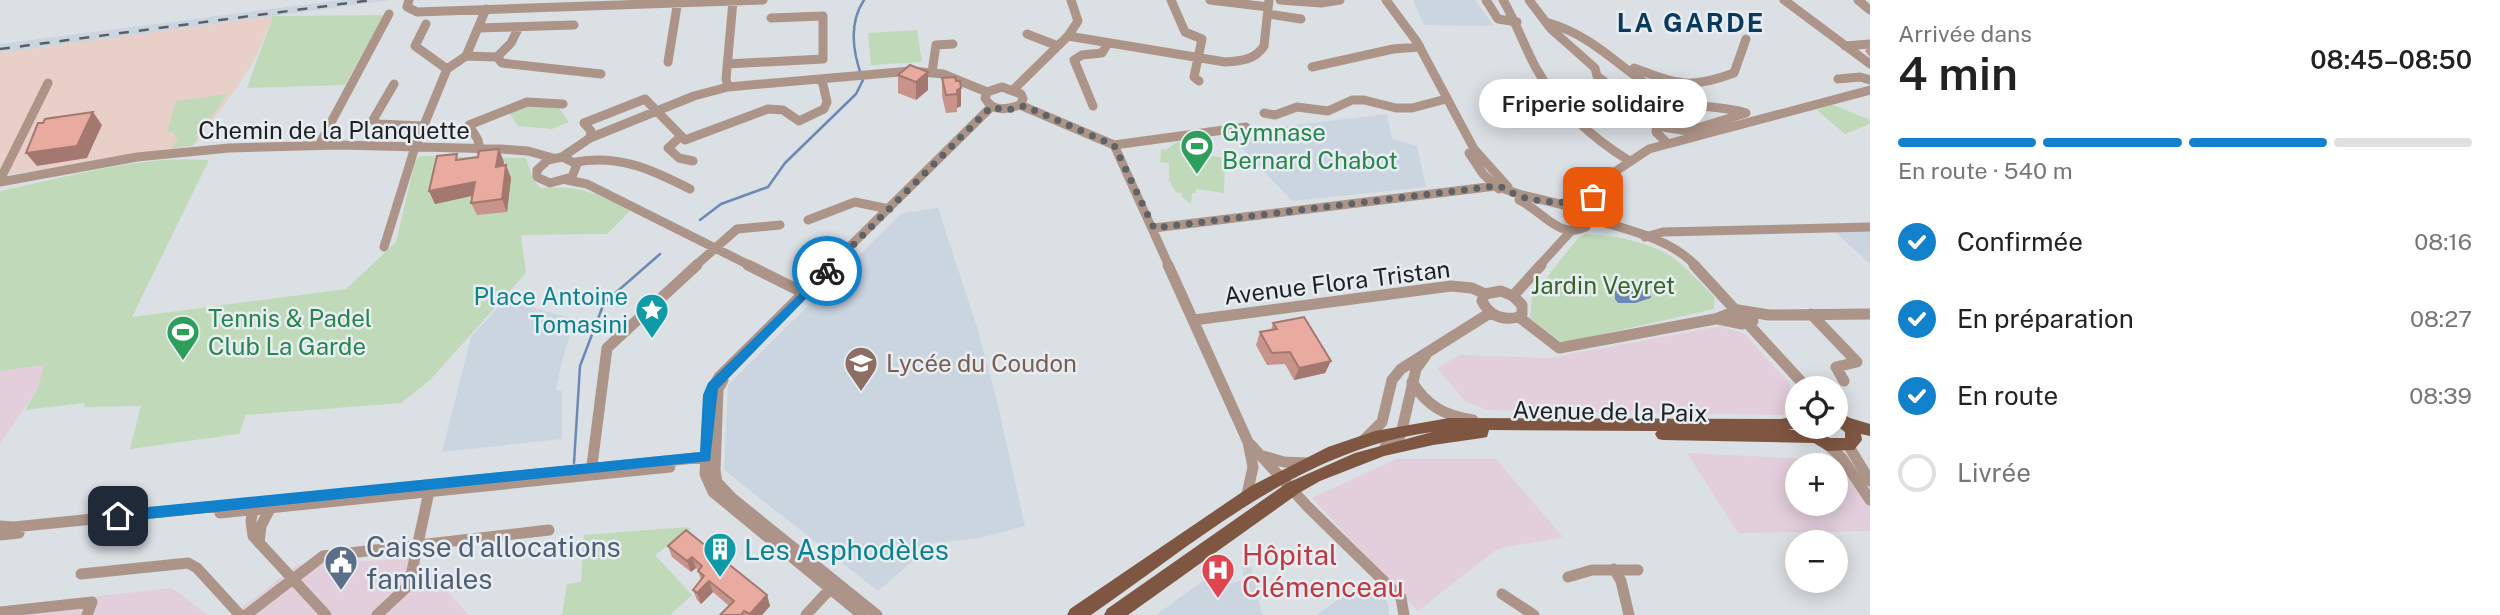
<!DOCTYPE html>
<html lang="fr">
<head>
<meta charset="utf-8">
<style>
  :root { --surface:#fff; --page:#f6f6f6; --text:#222; --muted:#767676; --line:#e0e0e0; --accent:#1281cb }
  body { margin:0; font-family:"Public Sans",sans-serif; background:var(--page); color:var(--text); height:100vh; display:flex; flex-direction:column; font-size:26px; white-space:nowrap }
  * { box-sizing:border-box; margin:0 }
  p { font-size:23px; color:var(--muted) }
  .icon { flex:none; width:38px; height:38px; fill:none; stroke:currentColor; stroke-width:2; stroke-linecap:round; stroke-linejoin:round }
  .map { position:relative; flex:1; overflow:hidden }
  .drawer { display:flex; flex-direction:column; background:var(--surface); width:630px }
  .drawer>* { flex:none }
  .tools { position:absolute; left:1785px; top:376px; display:grid; gap:14px }
  .tools a { display:grid; place-items:center; width:63px; height:63px; border-radius:50%; background:var(--surface); box-shadow:0 4px 18px #0003; font-size:35px }
  .pin { position:absolute; display:grid; place-items:center; width:60px; height:60px; color:#fff; margin:-30px; border-radius:14px; box-shadow:0 4px 10px #0006 }
  .courier { position:absolute; display:grid; place-items:center; width:70px; height:70px; margin:-35px; border:5px solid #1281cb; border-radius:50%; background:#fff; color:#222; box-shadow:0 2px 9px #0007 }
  .bubble { position:absolute; height:49px; border-radius:24px; background:var(--surface); box-shadow:0 4px 18px #0003; font-size:23px; font-weight:600; line-height:49px; text-align:center }
  .headline em { font-style:normal; font-weight:600 }
  .headline div { display:flex; flex-direction:column-reverse }
  .headline { display:flex; align-items:center; justify-content:space-between; height:119px; padding:0 28px }
  h1 { font-size:46px; font-weight:600; line-height:52px }
  .bar { display:grid; grid-template-columns:repeat(4,1fr); gap:10px 7px; align-content:center; height:84px; padding:0 28px }
  .bar i { height:9px; border-radius:5px; background:var(--line) }
  .bar .selected { background:var(--accent) }
  .bar p { grid-column:span 4 }
  ol { padding:0 28px; list-style:none }
  li { display:flex; align-items:center; gap:21px; height:77px }
  li p { margin-inline-start:auto }
  li .icon { padding:7px; border-radius:50%; background:var(--accent); color:#fff; stroke-width:4 }
  li:last-child { color:var(--muted) }
  li i { width:38px; height:38px; border:4px solid var(--line); border-radius:50% }
  main { display:flex; flex:1; min-height:0 }
  .map>svg:first-child { display:block }
  .commercial { fill:#e3cedc; fill-rule:evenodd }
  .industrial { fill:#e8cfc7 }
  .built { fill:#cbd5e0 }
  .green { fill:#c0dab9 }
  .water { fill:#6b89b4 }
  .lines { fill:none; stroke-linecap:round; stroke-linejoin:round }
  .stream { stroke:#6b89b4; stroke-width:2.5 }
  .minor-far1 { stroke:#ad9489; stroke-width:9 }
  .minor { stroke:#ad9489; stroke-width:11 }
  .major { fill:#7f5642; fill-rule:evenodd }
  .rail { stroke:#5c5f62; stroke-width:2.5; stroke-dasharray:10 10; stroke-linecap:butt }
  .wall { fill:#c8938a }
  .shaded-wall { fill:#a37870 }
  .building { fill:#e9aba0; stroke:#a37870; stroke-width:2 }
  .route { fill:#1281cb }
  .done { stroke:#606366; stroke-width:7; stroke-dasharray:0 12.6 }
  .labels { text-anchor:middle; dominant-baseline:central; stroke-width:5; stroke-linejoin:round; paint-order:stroke }
  .street-label { font-size:24px; fill:#1e2022; stroke:#e8edf2 }
  .leisure-label { font-size:24px; fill:#27864d; stroke:#e8edf2; text-anchor:start }
  .park-label { font-size:24px; fill:#376529; stroke:#e8edf2 }
  .culture-label { font-size:24px; fill:#0d838f; stroke:#e8edf2; text-anchor:end }
  .education-label { font-size:24px; fill:#785e54; stroke:#e8edf2; text-anchor:start }
  .far-district-label { font-size:26px; font-weight:bold; letter-spacing:2px; fill:#093a5e; stroke:#e8edf2 }
  .near-service-label { font-size:28px; fill:#4e5e75; stroke:#e8edf2; text-anchor:start }
  .near-culture-label { font-size:28px; fill:#0d838f; stroke:#e8edf2; text-anchor:start }
  .near-health-label { font-size:28px; fill:#be3a42; stroke:#e8edf2; text-anchor:start }
</style>
</head>
<body>
<main>
<div class="map">
<svg width="1870" height="615" viewBox="0 0 1870 615">
  <rect width="100%" height="100%" fill="#dbe0e5"/>
  <path class="commercial" d="M1721,326l24,8 44,49 5,15 -11,17 -296,-5 -22,-9 -28,-33 23,-13 89,3z
    M45,365l-7,23 -38,56v-73z
    M1687,453l145,7 17,12 21,34v25l-132,2zM1797,466h39v38h-39z
    M1396,459h100l67,78 -66,12 -79,62 -106,-113z
    M416,558l53,57h-236l64,-50z
    M172,588l36,27h-208v-8z"/>
  <path class="industrial" d="M273,16l-17,41 -18,29 -45,60 -193,30v-123z"/>
  <path class="built" d="M342,0h49l-391,53v-9z
    M1413,0h62l19,26 -70,-1z
    M1387,114l5,25 25,7 9,41 -134,14 -64,-68z
    M938,208l39,119 20,74 28,125 -45,12 -46,5 -56,48 -154,-121 4,-85 174,-172z
    M1870,227v37l-39,-36z
    M505,300l70,19 -13,41 -6,30 6,1v48l-120,13 29,-115z
    M1251,566l11,49h-106l58,-42 10,12 20,-5 -2,-13z
    M1365,579l19,18 4,7 1,11h-72z"/>
  <path class="green" d="M384,15l-39,70 -98,3 26,-72z
    M917,30l5,32 -51,3 -3,-32z
    M227,94l-35,52 -21,2 7,-9 -6,-7h-5l9,-31z
    M1831,104l39,16v4l-25,10 -28,-24z
    M530,105l29,3 10,14 -17,7 -34,-3 -9,-13z
    M1177,142l35,4v10l13,2 -1,35 -28,-4 -1,4h-3l-1,11 -9,-7v-4l-6,-1 -7,-12v-17l-9,-1 1,-13 5,1z
    M420,156l106,2 7,21 7,9c42,-3 54,5 91,22l-24,24 -86,1 5,38 -96,107 -29,23 -155,12 -7,19 -109,15 11,-43 -57,1 1,-4 -60,7 13,-22 6,-23 -44,6v-180c68,-14 140,-36 209,-31l-77,157 214,-28 50,-47 19,-81z
    M1585,234c28,1 66,8 90,25 14,11 27,26 39,38v12l-151,34 -33,-25 2,-22 46,-58z
    M687,527l4,2 -36,26 37,40 -22,20h-108l5,-31 14,-2 3,-47z"/>
  <path class="water" d="M1625,281l17,6 8,7 1,4 -16,5h-17l-3,-4v-13z"/>
  <g class="lines">
    <path class="stream" d="M700,220l21,-16 47,-17 17,-24 71,-69 7,-14c-10,-26 -15,-56 1,-80
      M574,463l6,-97 24,-63 56,-49"/>
    <path class="minor-far1" d="M409,0l-2,7 10,5 346,-12
      M1171,0l14,32 17,7 -8,38 5,4
      M1210,0l58,7
      M1280,0l41,3 19,-3
      M1386,0l31,42 57,107 34,38
      M1486,0l12,19 19,3
      M1503,0c13,22 21,46 33,68 21,38 56,70 92,92
      M1529,0l22,29 44,39 2,8 60,45 -1,11 11,11
      M1784,0l86,64
      M1858,0l12,10
      M1268,14l33,5
      M1549,23c48,14 76,51 118,74 24,13 54,7 79,16
      M426,24l-11,22 32,23
      M478,28l96,-3
      M1027,34l31,12
      M1068,36l157,26c16,-1 30,-2 39,-16l5,-46
      M1845,46l25,-2
      M466,56l31,1 5,6 99,11
      M497,57l14,-14 8,-16
      M668,62l10,-62
      M727,64l96,-5v-43l-52,2
      M1312,67l81,-18 27,-2
      M1634,68c44,16 54,22 100,5l12,-34
      M932,72l4,-27 17,-1
      M1838,79l22,-2 10,3
      M394,84l-21,36 5,4 45,2
      M728,87l-2,-8 7,-78
      M1002,87l19,7 2,5 -3,6c-13,4 -27,8 -35,-7l2,-6z
      M1014,89l54,-53 10,-15 -7,-21
      M1020,105l94,40 55,121
      M1093,106l-19,-46 8,-5 20,-2 6,-10
      M1264,113l11,2 22,-8 31,4 24,-11h12l32,8h16l34,-9
      M1657,126l31,5 58,-18
      M680,137l-12,11 11,10 14,3
      M590,138l1,-7 -7,-8 61,-24 40,41 83,-31 15,1 16,11 25,-12 3,-7 -5,-22
      M319,145l70,-131
      M1114,145l132,-18
      M480,150l-2,-10 -9,-15 58,-23 36,2
      M1469,153l14,21 16,15
      M562,157l28,-19 104,-42 34,-9 183,-16 32,3 44,18
      M562,157l15,7 -5,13 -22,6 -13,-6v-7l11,-10z
      M576,162c43,-8 77,8 114,27
      M0,180l48,-97
      M567,180l20,4 164,82
      M0,182l137,-25 92,-9 110,-3 162,4 27,2 25,7
      M1522,195l50,12 14,10v10
      M1519,200c24,11 39,40 67,27
      M1582,212l34,-41 33,-22 221,-59
      M1586,217c37,12 83,20 110,49
      M808,220l47,-18 34,7
      M1154,228l342,-42 31,11
      M1645,237l18,-5 207,-5
      M384,247l31,-100 32,-78 19,-13 20,-47
      M695,266l42,-37 43,-4
      M830,266l161,-159
      M1539,266l32,-35"/>
    <path class="minor" d="M748,265l56,28
      M832,265l-113,112 -10,18 -4,79 8,18 149,123
      M1168,265l80,177 5,25 -7,32
      M1694,265l113,123
      M1501,291l12,5 9,9v9l-3,3c-17,4 -29,-1 -37,-16l3,-7z
      M1513,296l28,-31
      M1811,314l46,48 -21,5 8,14
      M1519,317l40,31 156,-29 23,-9 31,5 101,-1
      M1718,319l24,5 11,-3
      M1194,320l257,-34 21,2 13,6
      M723,380l-5,9 -3,82 2,11 15,16 145,117
      M1412,382c15,24 33,34 61,38
      M1363,441l19,-19 10,-42 9,-11 89,-56
      M1250,444l58,63 93,91 3,17
      M1827,444l15,14 28,42
      M1848,445l22,36
      M1385,447l11,-5 5,-8 15,-65 10,-14
      M1263,456l21,6 23,1
      M591,473l16,-125 90,-83
      M254,503l-3,18 2,15 73,79
      M220,513l450,-46
      M0,526l14,1 701,-71
      M0,535l19,-2
      M259,543l2,-17 12,-23
      M1614,569l7,12 8,34
      M81,574l107,-11 9,5 43,47
      M1568,577l24,-7h46
      M1502,594l32,21
      M0,612l92,-10 -5,13
      M246,615l77,-59 226,-26
      M377,615l32,-30 21,-98
      M806,615l24,-26"/>
    <path class="major" d="M1836,410l14,8 20,6v12l-9,-2 1,6 -8,10 -27,1 -13,-8 -151,-3 -5,-1 -3,-5 2,-3 -168,-1 -2,7 -5,1 -49,7 -49,11 -64,25 -21,12 -171,122h-24l3,-6 180,-126 68,-30 77,-21c-133,18 -235,110 -341,183h-24l3,-6 181,-123 77,-39 47,-16 74,-13 332,1 16,-3v11h4l-13,3h16l7,-3 19,11h15v-6l-9,-7z"/>
    <path class="rail" d="M0,49l372,-49"/>
  </g>
  <path class="wall" d="M1870,45v12l-5,-6z
    M910,65l18,25 -12,10 -18,-7v-18z
    M955,77l6,29 -4,2v4l-11,1 -4,-17v-18z
    M459,159l45,3 -1,4 3,-1 5,13 -4,34 -30,3 -6,-12 1,-7 -37,8 -6,-13z
    M1273,323l58,38 -6,12 -31,7 -9,-16 -18,1 -11,-20 4,-13 11,-2z
    M668,546l99,49 3,11 -8,9h-42l9,-9 -16,-14 -12,12 -4,-4 -4,-10 8,-10 -3,-10 -2,-2 -5,4 -19,-15z"/>
  <path class="shaded-wall" d="M928,72v18l-12,10v-18z
    M961,88v18l-4,2v-18z
    M93,112l9,13 -15,33 -50,8 -11,-13z
    M499,149l5,13 -3,17 -5,-12z
    M506,165l5,13 -4,34 -5,-13z
    M475,182l5,12 -45,10 -6,-13z
    M1331,361l-6,12 -31,7 5,-12z
    M692,557l4,11 -5,4 -4,-11z
    M709,581l4,11 -12,12 -4,-11z
    M767,595l3,11 -8,9h-12z"/>
  <path class="building" d="M910,65l18,7 -12,10 -18,-7z
    M955,77l1,4h4l1,7 -4,2v4l-11,1 -4,-17z
    M93,112l-16,34 -51,7 12,-30h5l2,-4z
    M499,149l-3,18 10,-2 -4,34 -31,4 4,-21 -46,9 8,-35 20,-2 -1,6 22,-3 1,-6z
    M1304,317l27,44 -32,7 -9,-16 -18,1 -12,-21 17,-3 -4,-6z
    M686,530l81,65 -17,19 -6,-3 -3,4h-21l14,-14 -25,-20 -12,12 -4,-3 11,-14 -6,-5 4,-5 -10,-9 -5,4 -19,-15z"/>
  <path class="route" d="M827,267l5,4 -1,2 -113,116 -8,72 -592,61 -7,-6 7,-6 582,-58 3,-57 5,-12z"/>
  <g class="lines">
    <path class="done" d="M827,271l164,-164 16,3 17,-4 90,39 40,83 342,-42c10,1 16,8 25,11 25,6 48,8 72,0"/>
  </g>
  <defs>
    <symbol id="stadium-pin" viewBox="-11 -11 22 30"><path d="M0 17L-7.5 6A9.5 9.5 0 1 1 7.5 6Z" fill="#2e9e5b" stroke="#e8edf2"/><path d="M0-5a6.5 5 0 1 0 0 10a6.5 5 0 1 0 0-10ZM-3.5-1.8h7v3.6h-7Z" fill="#fff"/></symbol>
    <symbol id="sight-pin" viewBox="-11 -11 22 30"><path d="M0 17L-7.5 6A9.5 9.5 0 1 1 7.5 6Z" fill="#0f9aa8" stroke="#e8edf2"/><path d="M0-6L1.8-2.2L6-1.7L2.9 1.2L3.7 5.4L0 3.3L-3.7 5.4L-2.9 1.2L-6-1.7L-1.8-2.2Z" fill="#fff"/></symbol>
    <symbol id="school-pin" viewBox="-11 -11 22 30"><path d="M0 17L-7.5 6A9.5 9.5 0 1 1 7.5 6Z" fill="#8d6e63" stroke="#e8edf2"/><path d="M0-5L7-2L0 1L-7-2ZM-4 1L0 2.5L4 1V4Q0 6-4 4Z" fill="#fff"/></symbol>
    <symbol id="building-pin" viewBox="-11 -11 22 30"><path d="M0 17L-7.5 6A9.5 9.5 0 1 1 7.5 6Z" fill="#0f9aa8" stroke="#e8edf2"/><path d="M-4-6H4V6H1V3H-1V6H-4ZM-2.5-4.3h1.7v1.8h-1.7ZM.8-4.3h1.7v1.8H.8ZM-2.5-1h1.7V.8h-1.7ZM.8-1h1.7V.8H.8Z" fill="#fff"/></symbol>
    <symbol id="civic-pin" viewBox="-11 -11 22 30"><path d="M0 17L-7.5 6A9.5 9.5 0 1 1 7.5 6Z" fill="#5c6f8a" stroke="#e8edf2"/><path d="M-.6-6.5H3V-4.5H.6V-3L4-1V1h2V6H-6V1h2V-1L-.6-3ZM-1.2 2.5V6h2.4V2.5Z" fill="#fff"/></symbol>
    <symbol id="hospital-pin" viewBox="-11 -11 22 30"><path d="M0 17L-7.5 6A9.5 9.5 0 1 1 7.5 6Z" fill="#e0444e" stroke="#e8edf2"/><path d="M-5-5h3v3.5h4V-5h3V5h-3V1.5h-4V5h-3Z" fill="#fff"/></symbol>
  </defs>
  <g fill-rule="evenodd">
    <use href="#stadium-pin" x="1178" y="127" width="38" height="52"/>
    <use href="#sight-pin" x="633" y="291" width="38" height="52"/>
    <use href="#stadium-pin" x="164" y="313" width="38" height="52"/>
    <use href="#school-pin" x="842" y="344" width="38" height="52"/>
    <use href="#building-pin" x="701" y="530" width="38" height="52"/>
    <use href="#civic-pin" x="322" y="543" width="38" height="52"/>
    <use href="#hospital-pin" x="1199" y="551" width="38" height="52"/>
  </g>
  <g class="labels">
    <g class="street-label">
      <text x="334" y="130">Chemin de la Planquette</text>
      <text transform="translate(1337 282) rotate(-7)">Avenue Flora Tristan</text>
      <text transform="translate(1610 411) rotate(1)">Avenue de la Paix</text>
    </g>
    <g class="leisure-label">
      <text x="1222" y="132">Gymnase<tspan x="1222" dy="28">Bernard Chabot</tspan></text>
      <text x="208" y="318">Tennis &amp; Padel<tspan x="208" dy="28">Club La Garde</tspan></text>
    </g>
    <g class="park-label">
      <text x="1603" y="285">Jardin Veyret</text>
    </g>
    <g class="culture-label">
      <text x="628" y="296">Place Antoine<tspan x="628" dy="28">Tomasini</tspan></text>
    </g>
    <g class="education-label">
      <text x="886" y="363">Lycée du Coudon</text>
    </g>
    <g class="far-district-label">
      <text x="1691" y="22">LA GARDE</text>
    </g>
    <g class="near-service-label">
      <text x="366" y="546">Caisse d'allocations<tspan x="366" dy="32">familiales</tspan></text>
    </g>
    <g class="near-culture-label">
      <text x="744" y="549">Les Asphodèles</text>
    </g>
    <g class="near-health-label">
      <text x="1242" y="554">Hôpital<tspan x="1242" dy="32">Clémenceau</tspan></text>
    </g>
  </g>
</svg>
<div class="tools">
<a><svg class="icon" aria-label="locate" viewBox="0 0 24 24"><circle cx="12" cy="12" r="6"/><path d="M12 2v4M12 18v4M2 12h4M18 12h4"/></svg></a>
<a>+</a>
<a>−</a>
</div>
<div class="pin" style="left:1593px;top:197px;background:#ea580c"><svg class="icon" aria-label="bag" viewBox="0 0 24 24"><path d="M5 8h14l-1 12H6zM9 8a3 3 0 0 1 6 0"/></svg></div>
<div class="pin" style="left:118px;top:516px;background:#1f2937"><svg class="icon" aria-label="home" viewBox="0 0 24 24"><path d="M3 11l9-7 9 7M6 9v11h12V9"/></svg></div>
<div class="courier" style="left:827px;top:271px"><svg class="icon" aria-label="bike" viewBox="0 0 24 24"><circle cx="6" cy="16" r="4"/><circle cx="18" cy="16" r="4"/><path d="M6 16l4-8h5l3 8M10 8l3 8H6M13 5h3"/></svg></div>
<div class="bubble" style="left:1479px;top:79px;width:228px">Friperie solidaire</div>
</div>
<section class="drawer">
<div class="headline"><div><h1>4 min</h1><p>Arrivée dans</p></div><em>08:45–08:50</em></div>
<div class="bar"><i class="selected"></i><i class="selected"></i><i class="selected"></i><i></i><p>En route · 540 m</p></div>
<ol>
<li><svg class="icon" aria-label="check" viewBox="0 0 24 24"><path d="M5 12l5 5 9-10"/></svg>Confirmée<p>08:16</p></li>
<li><svg class="icon" aria-label="check" viewBox="0 0 24 24"><path d="M5 12l5 5 9-10"/></svg>En préparation<p>08:27</p></li>
<li><svg class="icon" aria-label="check" viewBox="0 0 24 24"><path d="M5 12l5 5 9-10"/></svg>En route<p>08:39</p></li>
<li><i></i>Livrée</li>
</ol>
</section>
</main>
</body>
</html>
